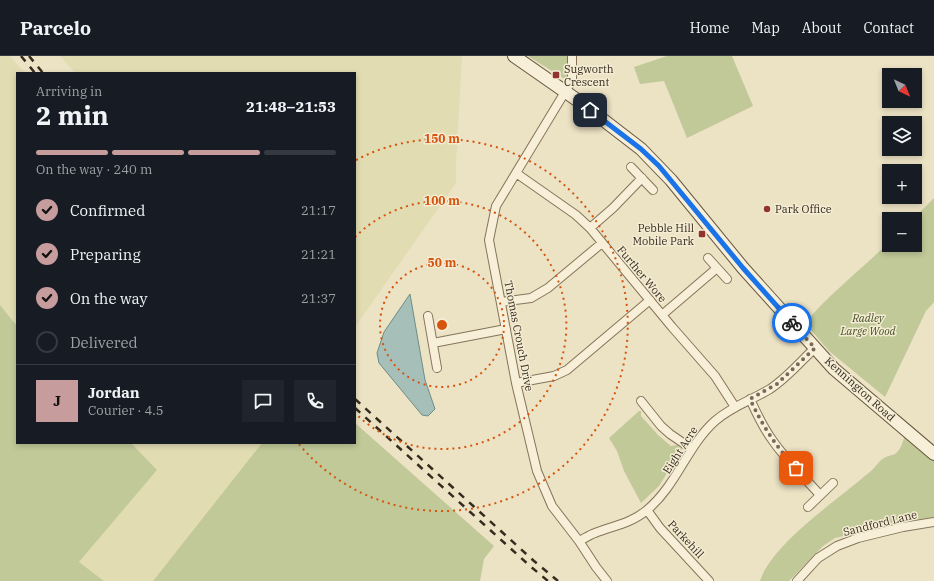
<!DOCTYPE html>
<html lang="en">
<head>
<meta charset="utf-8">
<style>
  :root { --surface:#171b24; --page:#20242c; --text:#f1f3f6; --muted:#9ea1a6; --line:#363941; --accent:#c69d9c }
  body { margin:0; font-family:"IBM Plex Serif",serif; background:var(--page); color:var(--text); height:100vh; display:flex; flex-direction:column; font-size:15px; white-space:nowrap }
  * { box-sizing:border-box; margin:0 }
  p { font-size:13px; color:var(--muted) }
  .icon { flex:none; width:22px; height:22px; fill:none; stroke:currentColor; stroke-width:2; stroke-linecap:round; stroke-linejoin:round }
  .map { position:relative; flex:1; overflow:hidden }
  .sheet { position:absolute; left:16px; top:16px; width:340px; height:372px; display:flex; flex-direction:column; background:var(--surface); border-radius:0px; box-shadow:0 2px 6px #0003 }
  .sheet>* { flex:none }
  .needle { width:26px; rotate:137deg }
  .buttons { position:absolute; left:882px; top:12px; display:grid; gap:8px }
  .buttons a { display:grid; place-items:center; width:40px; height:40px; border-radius:0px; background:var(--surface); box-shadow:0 2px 6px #0003; font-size:20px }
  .pin { position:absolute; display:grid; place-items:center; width:34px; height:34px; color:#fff; margin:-17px; border-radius:8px; box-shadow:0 2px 6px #0006 }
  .courier { position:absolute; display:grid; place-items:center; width:40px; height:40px; margin:-20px; border:3px solid #1a73e8; border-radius:50%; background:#fff; color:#222; box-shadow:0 1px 5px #0007 }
  .headline em { font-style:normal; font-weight:700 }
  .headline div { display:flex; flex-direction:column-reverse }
  .headline { display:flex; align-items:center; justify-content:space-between; height:68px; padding:0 20px }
  h1 { font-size:26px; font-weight:700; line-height:30px }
  .bar { display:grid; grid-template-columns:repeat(4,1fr); gap:6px 4px; align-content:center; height:48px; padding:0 20px }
  .bar i { height:5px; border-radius:3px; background:var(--line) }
  .bar .on { background:var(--accent) }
  .bar p { grid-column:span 4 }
  .line { display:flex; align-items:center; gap:10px; padding:0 20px; border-top:1px solid var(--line) }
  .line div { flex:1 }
  .round { display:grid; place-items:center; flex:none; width:42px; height:42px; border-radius:0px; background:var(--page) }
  ol { padding:0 20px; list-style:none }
  li { display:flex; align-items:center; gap:12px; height:44px }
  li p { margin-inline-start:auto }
  li .icon { padding:4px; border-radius:50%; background:var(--accent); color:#111; stroke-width:4 }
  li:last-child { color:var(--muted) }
  li i { width:22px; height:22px; border:2px solid var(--line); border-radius:50% }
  header { display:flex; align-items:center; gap:24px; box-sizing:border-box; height:56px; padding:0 20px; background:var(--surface); border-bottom:1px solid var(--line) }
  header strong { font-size:19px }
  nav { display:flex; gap:22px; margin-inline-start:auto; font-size:14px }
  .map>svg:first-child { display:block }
  .farmland { fill:#e1dcb2 }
  .green { fill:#c1c999 }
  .water { fill:#a6bfb9; stroke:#6d8d87 }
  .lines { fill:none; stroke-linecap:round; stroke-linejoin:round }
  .street-casing { stroke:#85745b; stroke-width:10 }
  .secondary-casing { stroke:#67553f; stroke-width:14 }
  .street { stroke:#f7efd7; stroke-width:8 }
  .secondary { stroke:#f7efd7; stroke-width:12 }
  .rail { stroke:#362b1f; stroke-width:2.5; stroke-dasharray:7 7; stroke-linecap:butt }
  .done { stroke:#766b59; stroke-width:4; stroke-dasharray:0 7.2 }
  .route { stroke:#1a73e8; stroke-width:5 }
  .ring { fill:none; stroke:#d6540e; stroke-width:2; stroke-dasharray:2 4 }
  .poi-dot { fill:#91342f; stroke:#f4ecd3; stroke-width:1.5 }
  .labels { text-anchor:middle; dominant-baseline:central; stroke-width:3; stroke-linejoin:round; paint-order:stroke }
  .poi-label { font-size:11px; fill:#362b1f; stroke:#f4ecd3; text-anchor:start }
  .street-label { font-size:11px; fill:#362b1f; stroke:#f4ecd3 }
  .park-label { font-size:11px; font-style:italic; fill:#445126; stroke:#f4ecd3 }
  .centre { fill:#d6540e; stroke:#f4ecd3; stroke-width:2 }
  .ring-label { font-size:12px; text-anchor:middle; font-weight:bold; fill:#d6540e; stroke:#f4ecd3; stroke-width:3; stroke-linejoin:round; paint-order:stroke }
</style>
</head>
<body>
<header>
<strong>Parcelo</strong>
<nav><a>Home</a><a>Map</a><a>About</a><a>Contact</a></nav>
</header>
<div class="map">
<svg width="934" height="525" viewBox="0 0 934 525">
  <rect width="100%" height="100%" fill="#ece2c4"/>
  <path class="farmland" d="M0,0h10l15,17h-8v253l-17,-21z
    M60,0h402l-6,107v20l-101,144v-254h-280z
    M131,387h131l-109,138h-49l-25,-19 78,-92z"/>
  <path class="green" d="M528,0h41v17l-3,5h-3z
    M667,0h65l21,50 -66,32 -23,-57 -24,3 -6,-17z
    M934,142v104l-8,9 -41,86 -56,-46 -24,-28c24,-29 57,-54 84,-81v3h26v-26h-2z
    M0,249l17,21v117h114l26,27 -78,92 25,19h-104z
    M639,355h2v5l17,19 13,11 6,-1 5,4 -23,37 -18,17 -17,-32 -7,-20 -8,-13z
    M355,367l139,123 -10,13 -4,22h-327l109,-138h93z
    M905,379l29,25v57l-20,3 -79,18 -12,8 -34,35h-29c12,-37 76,-80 106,-106 6,-4 10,-10 15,-15 5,-4 9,-4 14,-6 6,-4 8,-13 10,-19z"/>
  <path class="water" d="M410,238l15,86 10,29 -7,7 -6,-1 -43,-52 -2,-10 7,-21z"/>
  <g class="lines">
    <defs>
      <path id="street" d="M572,0v23l-4,8 -72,119 -7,34 27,143 21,88 15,35 27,35 17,26 11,14
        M631,111l22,23
        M516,117l60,42 14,13 82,99 43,49 20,31
        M590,172l23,-20 29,-30
        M708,202l19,21
        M501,246l30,-4 17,-10 54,-45
        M662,259l55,-47
        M428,260l9,52
        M433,287l73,-14
        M516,327l38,-7 13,-6 83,-70
        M750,343c7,15 13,29 23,42 13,19 31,36 47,54
        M641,345l20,25 9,8 22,15
        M808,451l25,-24
        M647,454l13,18 49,53
        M579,485c5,-2 10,-6 16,-8 18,-7 37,-10 52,-23 30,-25 40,-64 68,-89 17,-15 37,-21 55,-32 17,-11 31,-28 45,-41
        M797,525l21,-23 19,-12 21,-8 45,-11 31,-5"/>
      <path id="secondary" d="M514,0l66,46 61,47 30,31 72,88 91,101 100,85"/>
    </defs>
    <use href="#street" class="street-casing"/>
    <use href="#secondary" class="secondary-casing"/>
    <use href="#street" class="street"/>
    <use href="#secondary" class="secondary"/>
    <path class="rail" d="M21,0l14,17
      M29,0l14,17
      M355,343l179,162 24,20
      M355,352l175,158 18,15"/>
  </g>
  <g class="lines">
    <path class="done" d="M792,267l23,25 -38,36 -27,15c12,26 26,48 46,69"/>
    <path class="route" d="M590,54l51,39 18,17 84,102 49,55"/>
  </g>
  <g class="ring">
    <circle cx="442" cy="269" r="62"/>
    <path d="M355 181A124 124 0 1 1 355 357"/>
    <path d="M356 104A186 186 0 1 1 298 387"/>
  </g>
  <g class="poi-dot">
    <rect x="552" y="15" width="8" height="8" rx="2"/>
    <circle cx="767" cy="153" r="4"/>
    <rect x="698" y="174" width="8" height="8" rx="2"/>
  </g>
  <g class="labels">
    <g class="poi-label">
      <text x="564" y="13">Sugworth<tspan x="564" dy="13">Crescent</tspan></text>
      <text x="775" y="153">Park Office</text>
      <text x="694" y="172" text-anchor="end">Pebble Hill<tspan x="694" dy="13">Mobile Park</tspan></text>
    </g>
    <g class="street-label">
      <text transform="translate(642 218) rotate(50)">Further Wore</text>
      <text transform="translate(519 280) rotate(79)">Thomas Crouch Drive</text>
      <text transform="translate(860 333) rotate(42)">Kennington Road</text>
      <text transform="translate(680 394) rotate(-57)">Eight Acre</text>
      <text transform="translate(880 467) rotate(-14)">Sandford Lane</text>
      <text transform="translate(686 483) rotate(47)">Parkehill</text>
    </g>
    <g class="park-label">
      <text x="868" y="262">Radley<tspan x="868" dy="13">Large Wood</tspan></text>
    </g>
  </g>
  <circle cx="442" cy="269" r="6" class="centre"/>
  <g class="ring-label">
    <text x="442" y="87">150 m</text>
    <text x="442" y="149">100 m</text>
    <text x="442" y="211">50 m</text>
  </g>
</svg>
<div class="buttons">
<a><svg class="needle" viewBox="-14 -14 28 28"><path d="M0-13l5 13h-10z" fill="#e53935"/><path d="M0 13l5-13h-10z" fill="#9ea1a6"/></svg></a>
<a><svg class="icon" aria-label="layers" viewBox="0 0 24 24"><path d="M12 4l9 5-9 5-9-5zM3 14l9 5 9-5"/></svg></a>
<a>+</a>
<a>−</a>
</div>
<div class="pin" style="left:796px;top:412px;background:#ea580c"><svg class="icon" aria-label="bag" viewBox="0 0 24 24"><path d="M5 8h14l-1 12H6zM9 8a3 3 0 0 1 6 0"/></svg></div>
<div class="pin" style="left:590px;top:54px;background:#1f2937"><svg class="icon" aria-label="home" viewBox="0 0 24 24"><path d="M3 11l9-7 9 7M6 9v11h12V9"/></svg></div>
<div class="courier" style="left:792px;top:267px"><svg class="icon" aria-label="bike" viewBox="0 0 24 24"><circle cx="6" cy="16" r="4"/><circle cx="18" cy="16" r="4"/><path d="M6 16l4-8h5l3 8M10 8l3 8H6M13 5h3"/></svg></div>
<section class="sheet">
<div class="headline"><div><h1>2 min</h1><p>Arriving in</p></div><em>21:48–21:53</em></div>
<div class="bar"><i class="on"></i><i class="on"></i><i class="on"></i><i></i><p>On the way · 240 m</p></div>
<ol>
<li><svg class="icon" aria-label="check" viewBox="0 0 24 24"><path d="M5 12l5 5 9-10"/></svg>Confirmed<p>21:17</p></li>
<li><svg class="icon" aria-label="check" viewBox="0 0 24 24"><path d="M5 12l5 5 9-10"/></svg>Preparing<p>21:21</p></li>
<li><svg class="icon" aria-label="check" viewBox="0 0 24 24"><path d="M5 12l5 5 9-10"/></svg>On the way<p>21:37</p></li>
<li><i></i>Delivered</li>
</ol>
<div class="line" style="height:72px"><b class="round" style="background:var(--accent);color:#111">J</b><div><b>Jordan</b><p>Courier · 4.5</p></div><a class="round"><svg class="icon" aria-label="chat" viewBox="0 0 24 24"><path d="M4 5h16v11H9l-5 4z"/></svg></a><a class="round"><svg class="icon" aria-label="phone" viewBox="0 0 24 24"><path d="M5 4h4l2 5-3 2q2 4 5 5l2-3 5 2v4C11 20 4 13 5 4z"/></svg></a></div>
</section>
</div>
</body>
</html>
